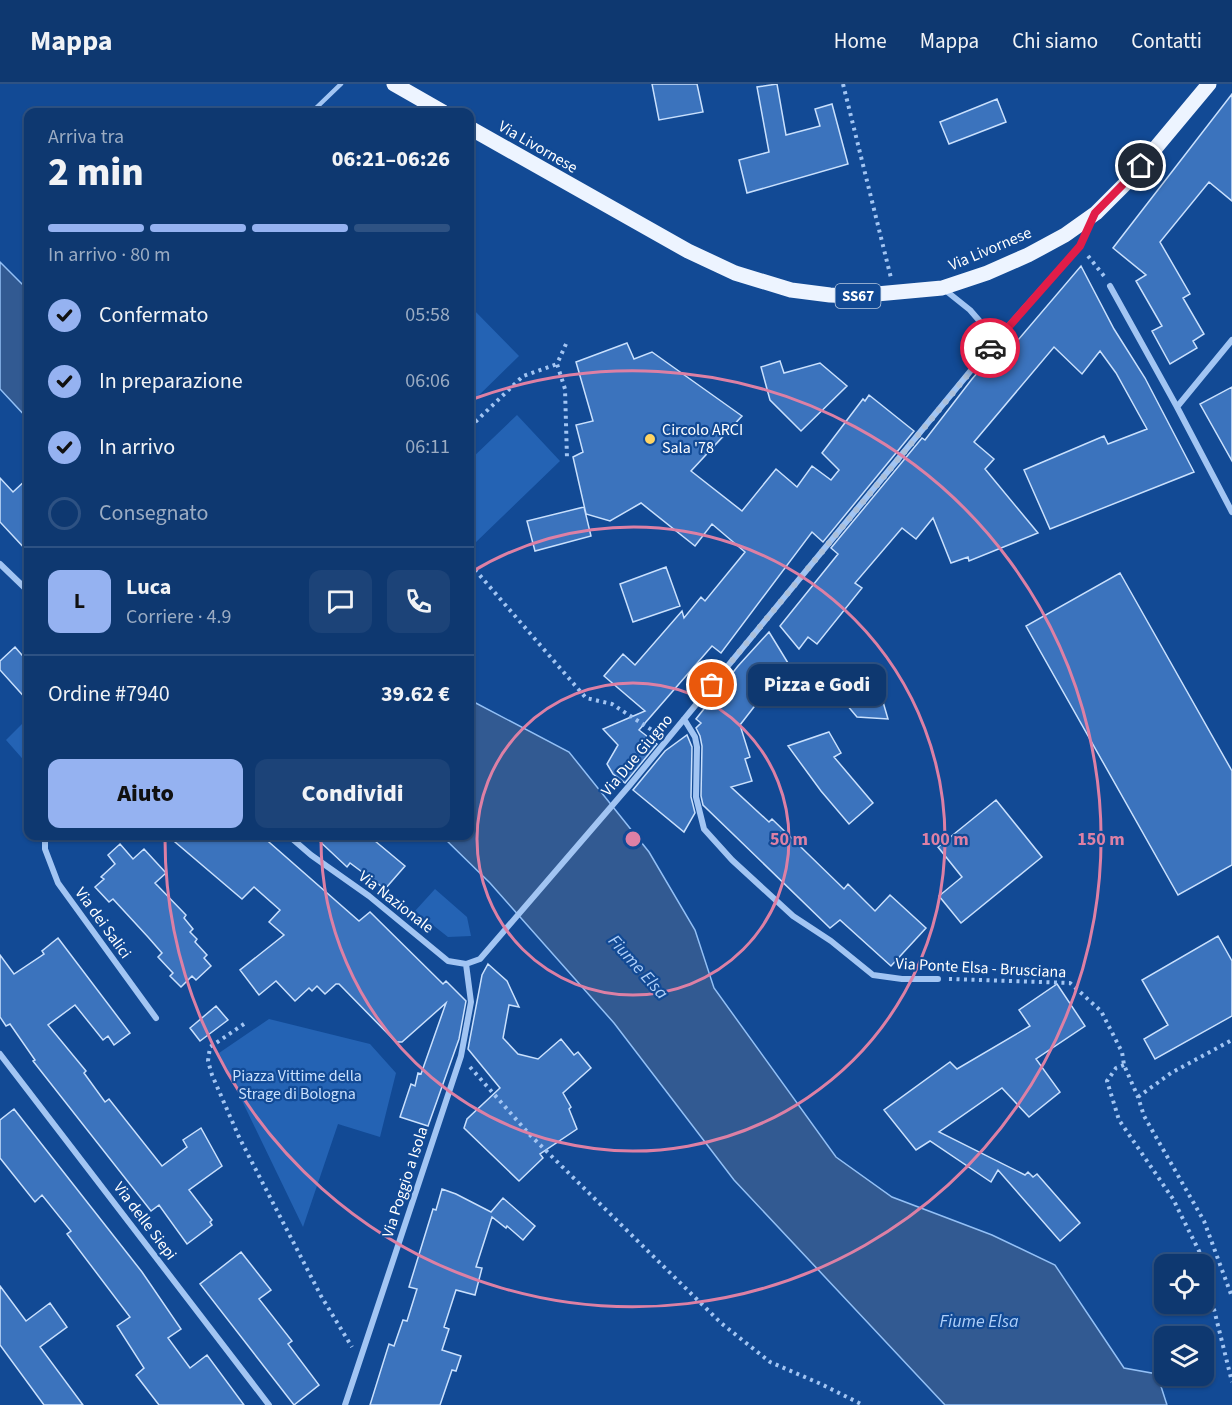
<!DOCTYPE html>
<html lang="it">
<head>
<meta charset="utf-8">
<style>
  :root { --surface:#0e3870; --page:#1c4378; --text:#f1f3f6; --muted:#9bacc3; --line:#2e5283; --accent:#95b2f1 }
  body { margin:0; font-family:"Source Sans 3",sans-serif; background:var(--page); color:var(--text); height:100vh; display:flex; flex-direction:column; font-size:22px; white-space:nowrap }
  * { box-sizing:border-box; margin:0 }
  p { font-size:20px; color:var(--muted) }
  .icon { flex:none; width:33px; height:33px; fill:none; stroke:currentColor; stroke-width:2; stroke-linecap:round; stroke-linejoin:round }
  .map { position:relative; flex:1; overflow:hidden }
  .sheet { position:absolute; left:24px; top:24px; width:450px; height:732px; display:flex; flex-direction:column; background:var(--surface); border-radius:12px; box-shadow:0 2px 4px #0004,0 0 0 2px var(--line) }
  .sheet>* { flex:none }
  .fabs { position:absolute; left:1154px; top:1170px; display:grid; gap:12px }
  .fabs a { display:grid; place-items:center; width:60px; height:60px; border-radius:12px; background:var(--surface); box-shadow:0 2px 4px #0004,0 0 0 2px var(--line); font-size:30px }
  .pin { position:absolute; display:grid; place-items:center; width:51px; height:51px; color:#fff; margin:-26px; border:3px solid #fff; border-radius:50%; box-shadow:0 2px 6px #0007 }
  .courier { position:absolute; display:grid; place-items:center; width:60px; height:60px; margin:-30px; border:4px solid #e11d48; border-radius:50%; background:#fff; color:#222; box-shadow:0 2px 8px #0007 }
  .bubble { position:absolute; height:42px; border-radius:12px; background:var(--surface); box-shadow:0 2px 4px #0004,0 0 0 2px var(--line); font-size:20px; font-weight:800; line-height:42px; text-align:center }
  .summary em { font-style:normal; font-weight:800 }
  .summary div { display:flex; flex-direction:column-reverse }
  .summary { display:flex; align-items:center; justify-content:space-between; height:102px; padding:0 24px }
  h1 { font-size:39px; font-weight:800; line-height:45px }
  .bar { display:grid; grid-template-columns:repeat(4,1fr); gap:9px 6px; align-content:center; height:72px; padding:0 24px }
  .bar i { height:8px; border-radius:4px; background:var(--line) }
  .bar .selected { background:var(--accent) }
  .bar p { grid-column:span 4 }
  .line { display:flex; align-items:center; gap:15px; padding:0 24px; border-top:2px solid var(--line) }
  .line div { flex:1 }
  .round { display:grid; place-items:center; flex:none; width:63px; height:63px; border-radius:12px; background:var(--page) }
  ol { padding:0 24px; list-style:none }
  li { display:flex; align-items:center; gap:18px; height:66px }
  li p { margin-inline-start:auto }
  li .icon { padding:6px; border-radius:50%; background:var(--accent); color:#111; stroke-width:4 }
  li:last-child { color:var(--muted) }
  li i { width:33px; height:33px; border:3px solid var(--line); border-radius:50% }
  .button { display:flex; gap:12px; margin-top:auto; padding:12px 24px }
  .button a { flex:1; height:69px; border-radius:12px; background:var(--accent); color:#111; font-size:24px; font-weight:800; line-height:69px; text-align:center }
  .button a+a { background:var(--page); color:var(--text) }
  header { display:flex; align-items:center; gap:36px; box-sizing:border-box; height:84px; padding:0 30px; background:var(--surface); border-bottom:2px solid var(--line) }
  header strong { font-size:28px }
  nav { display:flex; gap:33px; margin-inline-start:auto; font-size:21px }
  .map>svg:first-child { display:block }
  .green { fill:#2463b4 }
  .water { fill:#325a92; stroke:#93c0f6; stroke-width:1.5 }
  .building { fill:#3b73bd; stroke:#c9e0fd; stroke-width:1.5 }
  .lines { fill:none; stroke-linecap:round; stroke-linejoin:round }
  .path { stroke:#a2c5f3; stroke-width:4; stroke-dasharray:3 4.5; stroke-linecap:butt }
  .service { stroke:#a2c5f3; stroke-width:4.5 }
  .minor { stroke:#a2c5f3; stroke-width:6 }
  .primary { stroke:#edf4ff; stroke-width:15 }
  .done { stroke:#acc0da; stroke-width:6; stroke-dasharray:0 10.8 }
  .route { stroke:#e11d48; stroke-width:8 }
  .ring { fill:none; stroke:#dd80a5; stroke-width:3 }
  .poi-dot { fill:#ffd463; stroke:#124a95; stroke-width:2 }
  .labels { text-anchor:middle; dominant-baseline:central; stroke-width:4.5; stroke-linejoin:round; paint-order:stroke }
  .shield { fill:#124a95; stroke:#b8c9df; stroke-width:1.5 }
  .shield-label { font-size:15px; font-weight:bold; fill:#fff }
  .street-label { font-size:16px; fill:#fff; stroke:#124a95 }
  .poi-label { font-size:16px; fill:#fff; stroke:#124a95; text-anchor:start }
  .park-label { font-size:16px; fill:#c9e0fd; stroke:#124a95 }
  .water-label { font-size:18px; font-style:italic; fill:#aecff9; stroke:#124a95 }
  .centre { fill:#dd80a5; stroke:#124a95; stroke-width:3 }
  .ring-label { font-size:18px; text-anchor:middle; font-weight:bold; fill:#dd80a5; stroke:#124a95; stroke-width:4.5; stroke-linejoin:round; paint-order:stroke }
</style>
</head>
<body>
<header>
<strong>Mappa</strong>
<nav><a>Home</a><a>Mappa</a><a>Chi siamo</a><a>Contatti</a></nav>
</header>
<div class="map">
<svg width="1232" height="1321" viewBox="0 0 1232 1321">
  <rect width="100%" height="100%" fill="#124a95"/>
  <path class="green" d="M470,222l49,50 -49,48z
    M517,331l43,46 -86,83 -4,-5v-79z
    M28,634v47l-22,-25z
    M435,805l32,28 4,19 -23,1 -33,-26z
    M269,935l101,25 26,29 -16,64 -42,-13 -35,103 -84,-174z"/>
  <path class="water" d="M0,178l28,28v129l-28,-30z
    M470,616l99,52 80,100 46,78 19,58 122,169 56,40 100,38 63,30 69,103 33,6 10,31h-222l-211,-225 -120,-157 -124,-140 -48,-47h28z"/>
  <path class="building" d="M652,0h45l6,28 -44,8z
    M777,0l9,51 34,-9 -5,-17 17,-5 16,60 -101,29 -8,-33 30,-8 -12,-65z
    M1232,10v107l-23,-19 -49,60 30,52 -7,4 21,36 -11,7 4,7 -27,16 -18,-33 10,-5 -26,-45 10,-6 -33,-27z
    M997,15l9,23 -57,22 -9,-22z
    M1081,182l33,63 31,49 49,94 -144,57 -26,-59 80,-34 4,8 39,-15 -31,-56 -16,-22 -18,23 -28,-27 -80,95 20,17 -9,10 53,64 -69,28 -1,-4 -17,6 -18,-45 -17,21 -14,-11 -47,55 7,5 -45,56 -9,-7 -9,12 -19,-23 58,-72 -7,-6 91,-110 3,2 47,-61 33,-38 7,6z
    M627,259l7,16 18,-7 90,64 -51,55 51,40 34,-42 21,18 15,-21 19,14 8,-10 -17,-17 41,-54 2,2 4,-6 45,36 -91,111 -11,-10 -91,121 -9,-7 -73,84 18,14 -32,39 -12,-9 -6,-10 11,-19 -15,-16 42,-18 -41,-35 19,-22 12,11 47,-54 2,7 17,-21 4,4 40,-49 -33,-28 -17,22 -54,-43 -31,18 -24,-7 -13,-57 10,-5 -7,-27 17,-4 -17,-59z
    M780,277l4,12 36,-10 27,23 -46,45 -31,-31 -9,-33z
    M1232,303v74l-32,-57z
    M0,394l13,14 15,-14v74l-28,-30z
    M584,423l7,29 -56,15 -8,-30z
    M666,483l14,39 -47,16 -13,-38z
    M1120,489l112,198v94l-54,30 -152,-269z
    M769,548l19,31 -48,62 10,32 -5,2 7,22 -21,6 38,35 3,-3 72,70 4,-5 27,27 15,-16 36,33 -35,38 -51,-46 -10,8 -127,-123 -2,-9 1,-50 -2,-10 -4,-8 5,-5 -5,-4 42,-53z
    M15,563l13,15v39l-28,-31v-9z
    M881,611l7,24 -31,-2 -11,-13z
    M829,648l12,21 -7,4 39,46 -24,21 -28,-33 -33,-45z
    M687,651l5,12 -1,50 4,16 -11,19 -51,-42 32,-39z
    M996,716l46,57 -81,66 -22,-27 23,-19 -24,-30z
    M168,752h94l97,85 11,-9 73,72 3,-3 20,20 -7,38 -31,87 -28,-9 11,-33 4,2 3,-13 3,1 25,-71 -44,39h-6l-57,-58h-3l-11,10 -8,-8 -5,5 -3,-3 -14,13 -19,-20 -17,14 -19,-25 44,-35 -15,-13 11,-12 -26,-23 -12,12z
    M314,752h55l36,30 -20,23 -35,-26 -3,4z
    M120,760l13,15 11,-10 22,24 -11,10 31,32 -2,3 9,11 -3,3 7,7 -2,3 12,13 -3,3 7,8 -15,14 -4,-4 -11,11 -11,-11 3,-3 -15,-16 4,-4 -14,-16 -35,-38 -4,3 -14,-15 9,-8 -3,-2 14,-13 -7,-9z
    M1218,852l14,25v55l-77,43 -11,-20 24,-14 -26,-45z
    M58,854l72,95 -16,12 -6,-9 -5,4 -28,-35 -27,20 38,46 -2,2 21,29 4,-3 53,67 25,-19 -4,-7 18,-12 21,38 -33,24 23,30 -2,2 2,3 -25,19 -28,-39 -8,6 -118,-150 2,-1 -25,-36 -4,2 -6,-9v-62l14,19 30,-20 -2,-3z
    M488,880l19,17 12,26 -10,-2 -6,33 15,16 20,5 23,-20 13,16 4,-3 13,16 -28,25 8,14 -2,2 8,20 -37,25 3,4 -24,23 -55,-53 3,-9 33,-31 -32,-39 14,-74z
    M1057,900l28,42 -49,33 24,33 -31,25 -27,-29 -63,44 86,43 3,-3 5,5 4,-3 43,49 -20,18 -62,-71 -7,12 -61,-41 -14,9 -32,-40 66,-48 7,7 73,-43 -11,-16z
    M216,922l12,14 -28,21 -10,-13z
    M14,1025l128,163 39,57 -13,9 22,30 17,-13 37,50h-85l-23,-30 8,-7 -27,-42 13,-9 -63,-83 4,-3 -29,-36 -7,7 -35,-44v-38z
    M442,1105l14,5 35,18 12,-14 32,28 -12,14 -16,-14 -1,2 -14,-11 -16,50 6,1 -7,27 -19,-5 -12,37 5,2 -7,21 19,6 -5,15 -4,-1 -12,35h-70l19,-61 5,2 9,-26 4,1 10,-32 -8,-2 24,-78 3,1z
    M241,1168l30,38 -12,9 33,42 -4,3 31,41 -25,20 -94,-121z
    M0,1202l26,35 24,-18 17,24 -27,20 43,58h-39l-44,-60z"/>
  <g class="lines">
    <path class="path" d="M843,0l48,194
      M1088,172l16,20
      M566,260l-9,20 8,25 2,69
      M470,343l53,-51 34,-12
      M470,480l116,134 26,6 46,30
      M949,895l121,4 31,28 21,41 2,13 14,32 6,19 60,105 28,76
      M244,940l-34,23 -2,14 4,14 27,62 82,159 31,51
      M1124,981l-8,3 -9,13 12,39 54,79 27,54 3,11
      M470,983l59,67 192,189 49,39 51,22 42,21
      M1138,1013l33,-24 61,-33
      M1203,1181l29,117"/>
    <path class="service" d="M316,24l25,-24"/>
    <path class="minor" d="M1110,202l67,121 55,105
      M945,206l25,20 26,30
      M1177,323l55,-67
      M0,480l28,27
      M684,635l11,18 2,10 -1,50 8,32 28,31 61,56 38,25 42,34 29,4h36
      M45,752v13l13,34 98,135
      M289,752l22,19 58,41 79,65 18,3 14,-5 149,-173 367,-446 84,-94 11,-24
      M0,970l269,351
      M345,1321l116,-349 10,-54 -5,-38"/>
    <path class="primary" d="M394,0l49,28
      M470,44l218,123 47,22 56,17 39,5 25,1 87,-8 45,-15 41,-18 37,-20 31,-22 32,-32 81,-97"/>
  </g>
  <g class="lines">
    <path class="done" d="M712,601l278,-337"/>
    <path class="route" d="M990,264l90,-102 15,-33 46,-47"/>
  </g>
  <g class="ring">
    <circle cx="633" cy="755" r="156"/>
    <path d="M470 489A312 312 0 1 1 321 752"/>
    <path d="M473 315A468 468 0 1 1 165 755"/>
  </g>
  <circle class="poi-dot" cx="650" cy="355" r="6"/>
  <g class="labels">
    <rect class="shield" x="835.5" y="200" width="45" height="24" rx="4.5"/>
    <g class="shield-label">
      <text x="858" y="212">SS67</text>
    </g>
    <g class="street-label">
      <text transform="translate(538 63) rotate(30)">Via Livornese</text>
      <text transform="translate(990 165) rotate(-23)">Via Livornese</text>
      <text transform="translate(637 671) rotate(-50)">Via Due Giugno</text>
      <text transform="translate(396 818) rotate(38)">Via Nazionale</text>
      <text transform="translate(103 839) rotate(54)">Via dei Salici</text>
      <text transform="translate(981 884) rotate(3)">Via Ponte Elsa - Brusciana</text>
      <text transform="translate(405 1098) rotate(-72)">Via Poggio a Isola</text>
      <text transform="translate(145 1137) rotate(53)">Via delle Siepi</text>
    </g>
    <g class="poi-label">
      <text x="662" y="346">Circolo ARCI<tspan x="662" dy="18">Sala '78</tspan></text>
    </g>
    <g class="park-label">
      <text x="297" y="992">Piazza Vittime della<tspan x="297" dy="18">Strage di Bologna</tspan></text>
    </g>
    <g class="water-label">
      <text transform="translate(638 883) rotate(48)">Fiume Elsa</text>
      <text x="979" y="1237">Fiume Elsa</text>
    </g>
  </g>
  <circle cx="633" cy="755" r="9" class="centre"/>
  <g class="ring-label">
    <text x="789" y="761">50 m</text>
    <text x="945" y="761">100 m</text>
    <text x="1101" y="761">150 m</text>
  </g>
</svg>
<div class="fabs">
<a><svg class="icon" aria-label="locate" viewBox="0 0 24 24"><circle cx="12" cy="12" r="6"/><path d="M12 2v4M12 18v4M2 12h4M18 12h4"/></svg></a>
<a><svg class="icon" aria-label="layers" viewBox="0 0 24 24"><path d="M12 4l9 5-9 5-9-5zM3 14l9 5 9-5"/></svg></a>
</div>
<div class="pin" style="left:712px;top:601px;background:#ea580c"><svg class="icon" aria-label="bag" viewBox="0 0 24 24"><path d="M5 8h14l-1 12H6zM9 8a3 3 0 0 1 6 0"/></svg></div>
<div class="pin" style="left:1141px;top:82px;background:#1f2937"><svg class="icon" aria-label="home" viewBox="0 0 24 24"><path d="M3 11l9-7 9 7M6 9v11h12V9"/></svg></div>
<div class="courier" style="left:990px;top:264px"><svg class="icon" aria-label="car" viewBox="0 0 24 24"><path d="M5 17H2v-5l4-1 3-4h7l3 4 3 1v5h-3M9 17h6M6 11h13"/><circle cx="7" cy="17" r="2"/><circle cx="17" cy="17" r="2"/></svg></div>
<div class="bubble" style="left:748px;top:580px;width:138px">Pizza e Godi</div>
<section class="sheet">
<div class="summary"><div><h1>2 min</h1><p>Arriva tra</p></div><em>06:21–06:26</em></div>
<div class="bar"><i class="selected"></i><i class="selected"></i><i class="selected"></i><i></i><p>In arrivo · 80 m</p></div>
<ol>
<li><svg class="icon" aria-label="check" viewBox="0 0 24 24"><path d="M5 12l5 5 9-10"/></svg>Confermato<p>05:58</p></li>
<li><svg class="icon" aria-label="check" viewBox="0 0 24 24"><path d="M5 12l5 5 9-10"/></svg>In preparazione<p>06:06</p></li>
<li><svg class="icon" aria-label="check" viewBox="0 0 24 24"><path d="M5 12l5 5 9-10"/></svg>In arrivo<p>06:11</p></li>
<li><i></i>Consegnato</li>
</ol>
<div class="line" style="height:108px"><b class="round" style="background:var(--accent);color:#111">L</b><div><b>Luca</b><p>Corriere · 4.9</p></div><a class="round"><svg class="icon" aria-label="chat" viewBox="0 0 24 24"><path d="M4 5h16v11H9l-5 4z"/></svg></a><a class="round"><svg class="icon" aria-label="phone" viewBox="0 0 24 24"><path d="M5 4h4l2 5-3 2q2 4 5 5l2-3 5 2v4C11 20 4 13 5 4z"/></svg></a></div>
<div class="line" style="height:78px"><div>Ordine #7940</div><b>39.62 €</b></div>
<div class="button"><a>Aiuto</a><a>Condividi</a></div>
</section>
</div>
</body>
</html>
